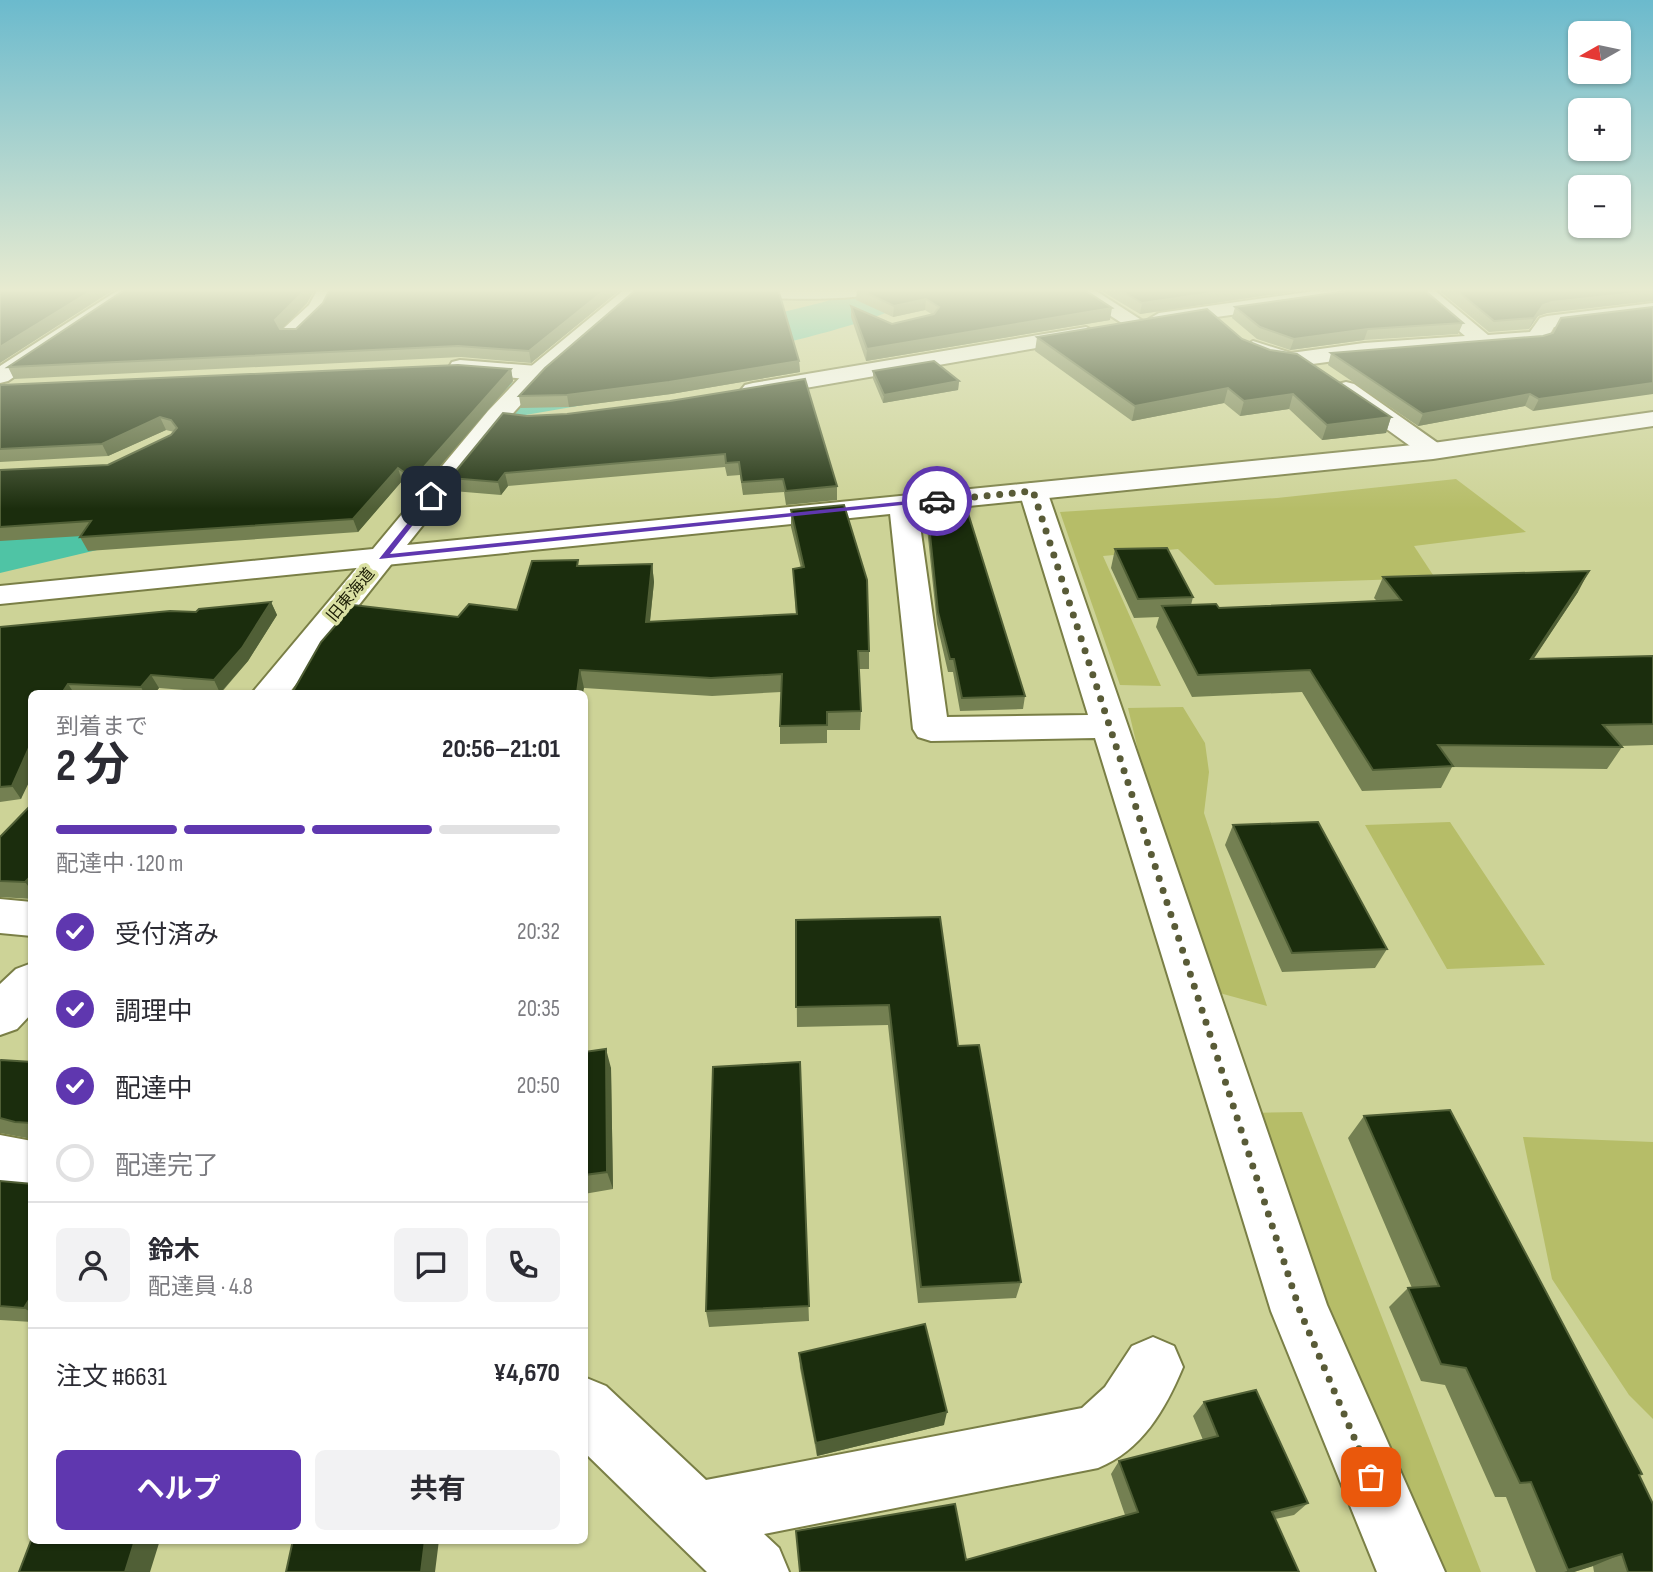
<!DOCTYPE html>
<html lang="ja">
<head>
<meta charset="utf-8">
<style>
  :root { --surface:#fff; --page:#f2f2f3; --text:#2b2b33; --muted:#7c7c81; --line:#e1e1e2; --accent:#5f37af }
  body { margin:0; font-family:"Sofia Sans Condensed","Noto Sans JP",sans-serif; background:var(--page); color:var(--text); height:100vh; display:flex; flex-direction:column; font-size:26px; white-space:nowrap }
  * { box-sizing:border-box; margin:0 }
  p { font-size:23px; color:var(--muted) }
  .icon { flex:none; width:38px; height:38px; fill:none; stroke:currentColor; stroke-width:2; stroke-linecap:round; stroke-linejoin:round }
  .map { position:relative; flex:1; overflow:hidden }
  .details { position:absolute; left:28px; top:690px; width:560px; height:854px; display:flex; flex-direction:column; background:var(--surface); border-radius:10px; box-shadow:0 2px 5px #0004 }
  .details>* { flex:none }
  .needle { width:46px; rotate:261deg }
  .buttons { position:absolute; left:1568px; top:21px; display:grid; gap:14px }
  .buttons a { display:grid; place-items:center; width:63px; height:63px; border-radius:10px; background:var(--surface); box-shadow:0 2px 5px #0004; font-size:35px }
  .pin { position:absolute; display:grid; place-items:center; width:60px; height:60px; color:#fff; margin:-30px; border-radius:14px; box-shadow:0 4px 10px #0006 }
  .courier { position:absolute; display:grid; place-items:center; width:70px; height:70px; margin:-35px; border:5px solid #5f37af; border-radius:50%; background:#fff; color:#222; box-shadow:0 2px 9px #0007 }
  .summary em { font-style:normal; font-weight:700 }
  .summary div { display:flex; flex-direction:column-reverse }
  .summary { display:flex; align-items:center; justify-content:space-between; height:119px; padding:0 28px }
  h1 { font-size:46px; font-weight:700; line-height:52px }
  .bar { display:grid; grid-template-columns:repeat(4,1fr); gap:10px 7px; align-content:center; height:84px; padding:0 28px }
  .bar i { height:9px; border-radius:5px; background:var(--line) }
  .bar .current { background:var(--accent) }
  .bar p { grid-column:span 4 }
  .line { display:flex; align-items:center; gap:18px; padding:0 28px; border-top:2px solid var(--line) }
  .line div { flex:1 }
  .round { display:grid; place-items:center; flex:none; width:74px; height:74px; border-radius:10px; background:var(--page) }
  ol { padding:0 28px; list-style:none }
  li { display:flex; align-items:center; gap:21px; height:77px }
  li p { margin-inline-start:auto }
  li .icon { padding:7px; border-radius:50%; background:var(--accent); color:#fff; stroke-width:4 }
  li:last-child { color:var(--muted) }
  li i { width:38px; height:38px; border:4px solid var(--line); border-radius:50% }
  .action { display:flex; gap:14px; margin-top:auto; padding:14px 28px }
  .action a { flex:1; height:80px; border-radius:10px; background:var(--accent); color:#fff; font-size:28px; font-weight:700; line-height:80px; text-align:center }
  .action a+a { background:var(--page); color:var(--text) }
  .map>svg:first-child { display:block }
  .green { fill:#b6bd68 }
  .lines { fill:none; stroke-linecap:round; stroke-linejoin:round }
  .river { fill:#4fc4a5; fill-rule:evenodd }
  .street-casing { stroke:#7a7f46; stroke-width:4 }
  .secondary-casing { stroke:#7a7f46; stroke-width:4 }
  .street { fill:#fff; fill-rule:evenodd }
  .secondary { fill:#fff; fill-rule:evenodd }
  .wall { fill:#748052 }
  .shaded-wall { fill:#505f36 }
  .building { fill:#1b2d0d; stroke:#505f36; stroke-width:2 }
  .route { fill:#5f37af }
  .done { stroke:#595b37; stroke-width:7; stroke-dasharray:0 12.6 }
  .labels { text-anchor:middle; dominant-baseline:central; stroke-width:7; stroke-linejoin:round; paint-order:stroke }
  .far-street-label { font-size:16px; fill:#1a1b04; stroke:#dae0a3 }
</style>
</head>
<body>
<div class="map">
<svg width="1653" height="1572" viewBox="0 0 1653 1572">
  <rect width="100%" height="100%" fill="#cdd397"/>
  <path class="green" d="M1456,479l70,53 -112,14 21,32 -220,7 -37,-36 -75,7 58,130 -41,-1 -60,-173 217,-14z
    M1183,707l22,36 4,29 -5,41 63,193 -73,-20 -66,-278z
    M1450,822l95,143 -98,4 -82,-144z
    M1302,1112l179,460h-88l-143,-459z
    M1523,1137l130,5v277l-24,-24 -77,-116z"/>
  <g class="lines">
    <path class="river" d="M858,289h67c-20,29 -151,56 -190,66l-15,21 -38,12 -312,54 -21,-6 -8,-12 8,-12 21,-6 301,-49 11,-3 16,-21 126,-31z
      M181,487l23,6 10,14 -10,14 -48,15 -156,37v-42z"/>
    <defs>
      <path id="street" d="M120,289h24l-136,92 -8,2v-17z
        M318,289h20l-13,23 -25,26h-16l-3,-5 3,-5 25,-23z
        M678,289h205c-14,17 -166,7 -195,6z
        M1069,289h24l53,34 -4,4h-14z
        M1329,289h55l-10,6 -215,30 -10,-6 10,-6z
        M1410,289h23l55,46 42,-3 10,-14 7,-2 106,-13v12l-99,12 -9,16 -8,2 -173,12 -74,10 -45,-14 -3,-5 11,-7 38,12 73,-10 101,-7z
        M1086,327l11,6 -3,5 -341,59 -8,-2 -4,-5 4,-5 8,-2z
        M460,360l77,6 11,7 -11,7 -85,-8 -3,-5 3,-5z
        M1346,382l8,2 88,62 4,5 -4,5h-18l-86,-62 -4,-5 4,-5z
        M1033,483l10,2 4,6 280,814 118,267h-68l-106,-261 -176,-573 -164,3 -13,-4 -5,-8 -24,-225 4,-6 10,-2 10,2 4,6 30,213 141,-2 -69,-224 4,-6z
        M382,548l11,3 4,6 -108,136h-37l119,-142z
        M0,899l32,3v34l-32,-3z
        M32,963v50l-15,16 -17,6v-51l16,-15z
        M0,1135l32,6v50l-32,-6z
        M1153,1337l21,9 9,21c-18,43 -41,83 -85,101l-334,66 15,14 10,24h-82l-123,-120v-75l22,9 100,94 376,-72 23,-21 27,-41z"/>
      <path id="secondary" d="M625,289h22l-102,89 -39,43 -99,124 1026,-102 220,-31v14l-220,33 -1433,145v-18l373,-37 115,-138 41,-43z"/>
    </defs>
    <use href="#street" class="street-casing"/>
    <use href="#secondary" class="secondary-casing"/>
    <use href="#street" class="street"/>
    <use href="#secondary" class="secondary"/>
  </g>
  <path class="wall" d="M126,289h189l-8,14 -26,26h15l325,-40 -90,74 -70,-6 -447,22 -6,-12z
    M857,289l253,31 -244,41 -15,-44v-11l41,18 41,-9 -8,-5 -32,7 -37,-17z
    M1098,289h212l-170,25z
    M1437,289h216l-106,24 -9,3 -9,13 -40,3z
    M1235,307l228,16 -5,11 -94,6 -74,10 -33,-11 -25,-21z
    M1653,307l-120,104 -8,-5 -107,20 -90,-61 3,-12 212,-17z
    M1037,337l205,2 149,78 -5,16 -64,7 -33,-31 -49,7 -16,-13 -92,18 -97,-70z
    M799,361l1,11 -129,22 -102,13 -48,1 -2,-12z
    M511,369l2,12 -93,108 -9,-1 -9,-7 -44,51 -270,19 -8,-14 2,-1 -82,5v-71l108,-5 63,-30 3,-3 -8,-2 -58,26 -108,6v-76z
    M873,371l86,10 -1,9 -75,13 -10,-24z
    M670,401l167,85v14l-51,5 -2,-13 -41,3 -3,-20 -13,1 -2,-9 -217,19 -7,9 -48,-4 -3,-13 77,-62 40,-2z
    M791,510l78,141v18h-10l2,42 -1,19h-33v13l-47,1v-18l1,-34 -69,4 -128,-8 -126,-71 59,-7 62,-44 73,-2 2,18 -4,40 146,-8 -3,-45 8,-1 -10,-41z
    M928,515l97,181 -2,13 -63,2 -7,-39h-5l-11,-48 -10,-96z
    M1115,549l78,48 -2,8 28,3 158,-7 -3,-3 9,-21 195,15 -45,67 120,-3v89l-33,1 2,1 -15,22 -155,-2 -11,21 -79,3 -60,-99 -110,5 -36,-70 3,-10 -25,1 -23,-50z
    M271,602l6,13 -29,46 -27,32 -62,-5 -4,5h-123l-11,106 -21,3v-175l196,-15z
    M32,804v95l-32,-2v-60z
    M1233,825l154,124 -12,19 -93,4 -57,-127z
    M796,920l162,126 63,236 -5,16 -98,5 -30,-278 -91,2z
    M584,1052l27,16 2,121 -29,5z
    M0,1061l32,1v77l-32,-6z
    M800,1062l9,259 -100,6 -3,-16z
    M1364,1116l278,358 -3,2 14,96h-59l-1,-6 -19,6h-38l-30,-75h-11l-50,-112 -24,-4 -32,-74 19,-19h4l-64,-150z
    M0,1181l32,3v138l-32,-2z
    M799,1353l145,72 -127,31 -17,-88z
    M1204,1402l104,101 -14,12 -19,4 -309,41 159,-45 -14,-41 8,-13 84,-21 -10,-24z"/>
  <path class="shaded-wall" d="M94,289h21l-115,74v-16z
    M305,289h10l-8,14 -28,29 -4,-12z
    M606,289h15l-90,74 -2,-12z
    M1239,289h71l-170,25 2,-11z
    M1653,291v10l-106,12 -9,3 -9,13 5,-11 9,-13 9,-3z
    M926,299l-1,11 -32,7 1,-11z
    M1112,308l-2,12 -244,41 1,-12z
    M1368,329l-4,11 -74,10 4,-11z
    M799,361l1,11 -129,22 -102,13 -2,-12z
    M511,369l2,12 -93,108 -4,-13z
    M959,381l-1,9 -75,13 1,-8z
    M1653,383v11l-120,17 6,-12z
    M1228,388l-4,15 -92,18 3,-15z
    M1293,394l-4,15 -49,7 4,-15z
    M1530,394l-5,12 -107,20 5,-12z
    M160,417l6,13 -58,26 -6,-12z
    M1391,417l-5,16 -64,7 5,-15z
    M398,468l4,13 -44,51 -5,-13z
    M505,473l3,13 -7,9 -3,-13z
    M652,564l2,18 -6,57 -2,-17z
    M1589,571l-11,21 -59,89 12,-22z
    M271,602l6,13 -29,46 -28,32 -6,-13z
    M580,670l4,18 -1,5h-6z
    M151,675l8,13 -4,5h-11l-3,-6z
    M68,684l6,9h-12z
    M32,741v35l-11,23 -9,-13z
    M32,875v16l-7,-9z
    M606,1049l5,19 2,121 -6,-17z
    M32,1295v18l-8,-5z
    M947,1412l-3,13 -127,31 -1,-13z
    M135,1540h25l-10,32h-25z
    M425,1540h14l-4,32h-14z
    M1622,1554l-29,12 -19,6h-10z"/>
  <path class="building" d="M0,289h94l-94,58z
    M126,289h179l-2,3 -28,28 5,9h16l27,-26 7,-14h276l-77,62 -71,-5 -450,21z
    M637,289h141l21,72 -130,21 -102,13 -48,1 26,-28z
    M858,289h225l29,19 -245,41 -16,-43 41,18 42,-10 5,-7 -13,-8 -32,7z
    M1118,289h121l-97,14z
    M1361,289h62l40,34 -95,6 -74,10 -34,-12 -25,-20z
    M1455,289h198v2l-101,11 -9,3 -9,13 -40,3z
    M1653,307v76l-114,16 -9,-5 -107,20 -92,-61 212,-17 10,-3 8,-15z
    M1207,309l35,30 28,11 27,4 94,63 -64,8 -34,-31 -49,7 -16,-13 -93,18 -98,-69z
    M934,361l25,20 -75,14 -11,-24z
    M458,365l53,4 -95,107 -8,-1 -10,-7 -45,51 -273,18 11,-16 -91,6v-57l108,-5 63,-30 6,-7 -6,-8 -11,-3 -58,27 -102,5v-64z
    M805,379l32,107 -51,5 -3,-12 -41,3 -3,-20 -13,1 -1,-9 -220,19 -7,9 -48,-4 53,-65 24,3 40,-2 103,-13z
    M844,505l23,75 2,71h-11l3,60 -34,1v13l-47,1 2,-52 -71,4 -131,-8 -3,23h-285l29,-51 32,-37 105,12 11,-13 48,6 15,-49 46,-1 -1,6 75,-2 -6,58 151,-8 -4,-45 11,-2 -13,-57z
    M968,513l57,183 -63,2 -8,-39h-4l-12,-47 -10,-97z
    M1167,548l26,49 -55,2 -23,-50z
    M1589,571l-58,88 122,-3v68l-50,1 19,22 -184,-2 15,21 -80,4 -63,-100 -112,5 -36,-69 54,-2 3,4 182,-8 -18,-23z
    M271,602l-29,46 -28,32 -63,-5 -10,12 -73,-3 -6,9h-30v48l-20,45 -12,1v-160l170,-16 26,1 3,-3z
    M32,804v71l-7,7 -25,-1v-44z
    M1318,822l69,127 -95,4 -59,-128z
    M940,917l18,129 21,-1 42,237 -100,5 -32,-282 -93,2v-87z
    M606,1049l1,123 -23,3v-123z
    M1,1060l31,2v61l-17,-1 -15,-4v-57z
    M800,1062l9,244 -103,5 7,-244z
    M1450,1110l192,364 -3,1 14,29v68h-25l-6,-18 -54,16 -37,-88 -11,1 -54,-115 -25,-4 -33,-76 31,-2 -75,-170z
    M0,1181l32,3v111l-8,13 -24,-2z
    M925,1324l22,88 -131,31 -17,-90z
    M1256,1390l52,113 -36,9 27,60h-499l-4,-41 159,-27 11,56 172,-48 -19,-51 99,-25 -14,-34z
    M32,1538v2h103l-10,32h-106z
    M293,1540h132l-4,32h-135z"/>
  <linearGradient id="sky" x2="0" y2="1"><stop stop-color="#6bbacd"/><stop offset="0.57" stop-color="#e8ebd0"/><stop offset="1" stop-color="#e8ebd0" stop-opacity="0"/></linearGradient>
  <rect width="1653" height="509" fill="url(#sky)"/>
  <path class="route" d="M431,494l3,4 -44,56 547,-56 4,3 -562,58z"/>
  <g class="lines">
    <path class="done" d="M937,501l96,-10 267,820 71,166"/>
  </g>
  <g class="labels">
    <g class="far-street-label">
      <text transform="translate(351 595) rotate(-50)">旧東海道</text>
    </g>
  </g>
</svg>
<div class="buttons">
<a><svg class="needle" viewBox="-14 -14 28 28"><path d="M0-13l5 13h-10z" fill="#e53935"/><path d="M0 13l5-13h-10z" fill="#7c7c81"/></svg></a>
<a>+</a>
<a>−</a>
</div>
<div class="pin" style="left:1371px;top:1477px;background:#ea580c"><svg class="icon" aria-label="bag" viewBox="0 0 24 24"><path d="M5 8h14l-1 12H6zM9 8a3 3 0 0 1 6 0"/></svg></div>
<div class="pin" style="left:431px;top:496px;background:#1f2937"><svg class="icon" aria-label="home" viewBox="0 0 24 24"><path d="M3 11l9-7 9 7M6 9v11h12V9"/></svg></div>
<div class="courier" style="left:937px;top:501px"><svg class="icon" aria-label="car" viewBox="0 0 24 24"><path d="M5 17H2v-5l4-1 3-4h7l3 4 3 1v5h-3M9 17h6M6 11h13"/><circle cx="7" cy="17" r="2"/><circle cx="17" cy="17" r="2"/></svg></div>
<section class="details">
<div class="summary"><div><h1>2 分</h1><p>到着まで</p></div><em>20:56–21:01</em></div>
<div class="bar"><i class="current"></i><i class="current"></i><i class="current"></i><i></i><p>配達中 · 120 m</p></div>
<ol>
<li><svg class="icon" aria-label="check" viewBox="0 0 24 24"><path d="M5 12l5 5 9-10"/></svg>受付済み<p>20:32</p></li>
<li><svg class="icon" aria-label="check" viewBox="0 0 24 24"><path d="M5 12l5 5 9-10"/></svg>調理中<p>20:35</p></li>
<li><svg class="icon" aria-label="check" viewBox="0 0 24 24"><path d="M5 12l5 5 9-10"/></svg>配達中<p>20:50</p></li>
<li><i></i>配達完了</li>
</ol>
<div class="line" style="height:126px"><a class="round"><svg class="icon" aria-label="person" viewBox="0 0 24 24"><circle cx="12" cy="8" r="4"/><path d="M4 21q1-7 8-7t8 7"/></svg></a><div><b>鈴木</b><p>配達員 · 4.8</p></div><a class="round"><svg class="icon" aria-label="chat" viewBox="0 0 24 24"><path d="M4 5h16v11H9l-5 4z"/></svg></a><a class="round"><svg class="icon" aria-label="phone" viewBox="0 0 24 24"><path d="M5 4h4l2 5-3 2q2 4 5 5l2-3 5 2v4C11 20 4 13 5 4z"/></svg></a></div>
<div class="line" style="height:91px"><div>注文 #6631</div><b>¥4,670</b></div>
<div class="action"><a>ヘルプ</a><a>共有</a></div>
</section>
</div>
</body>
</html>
